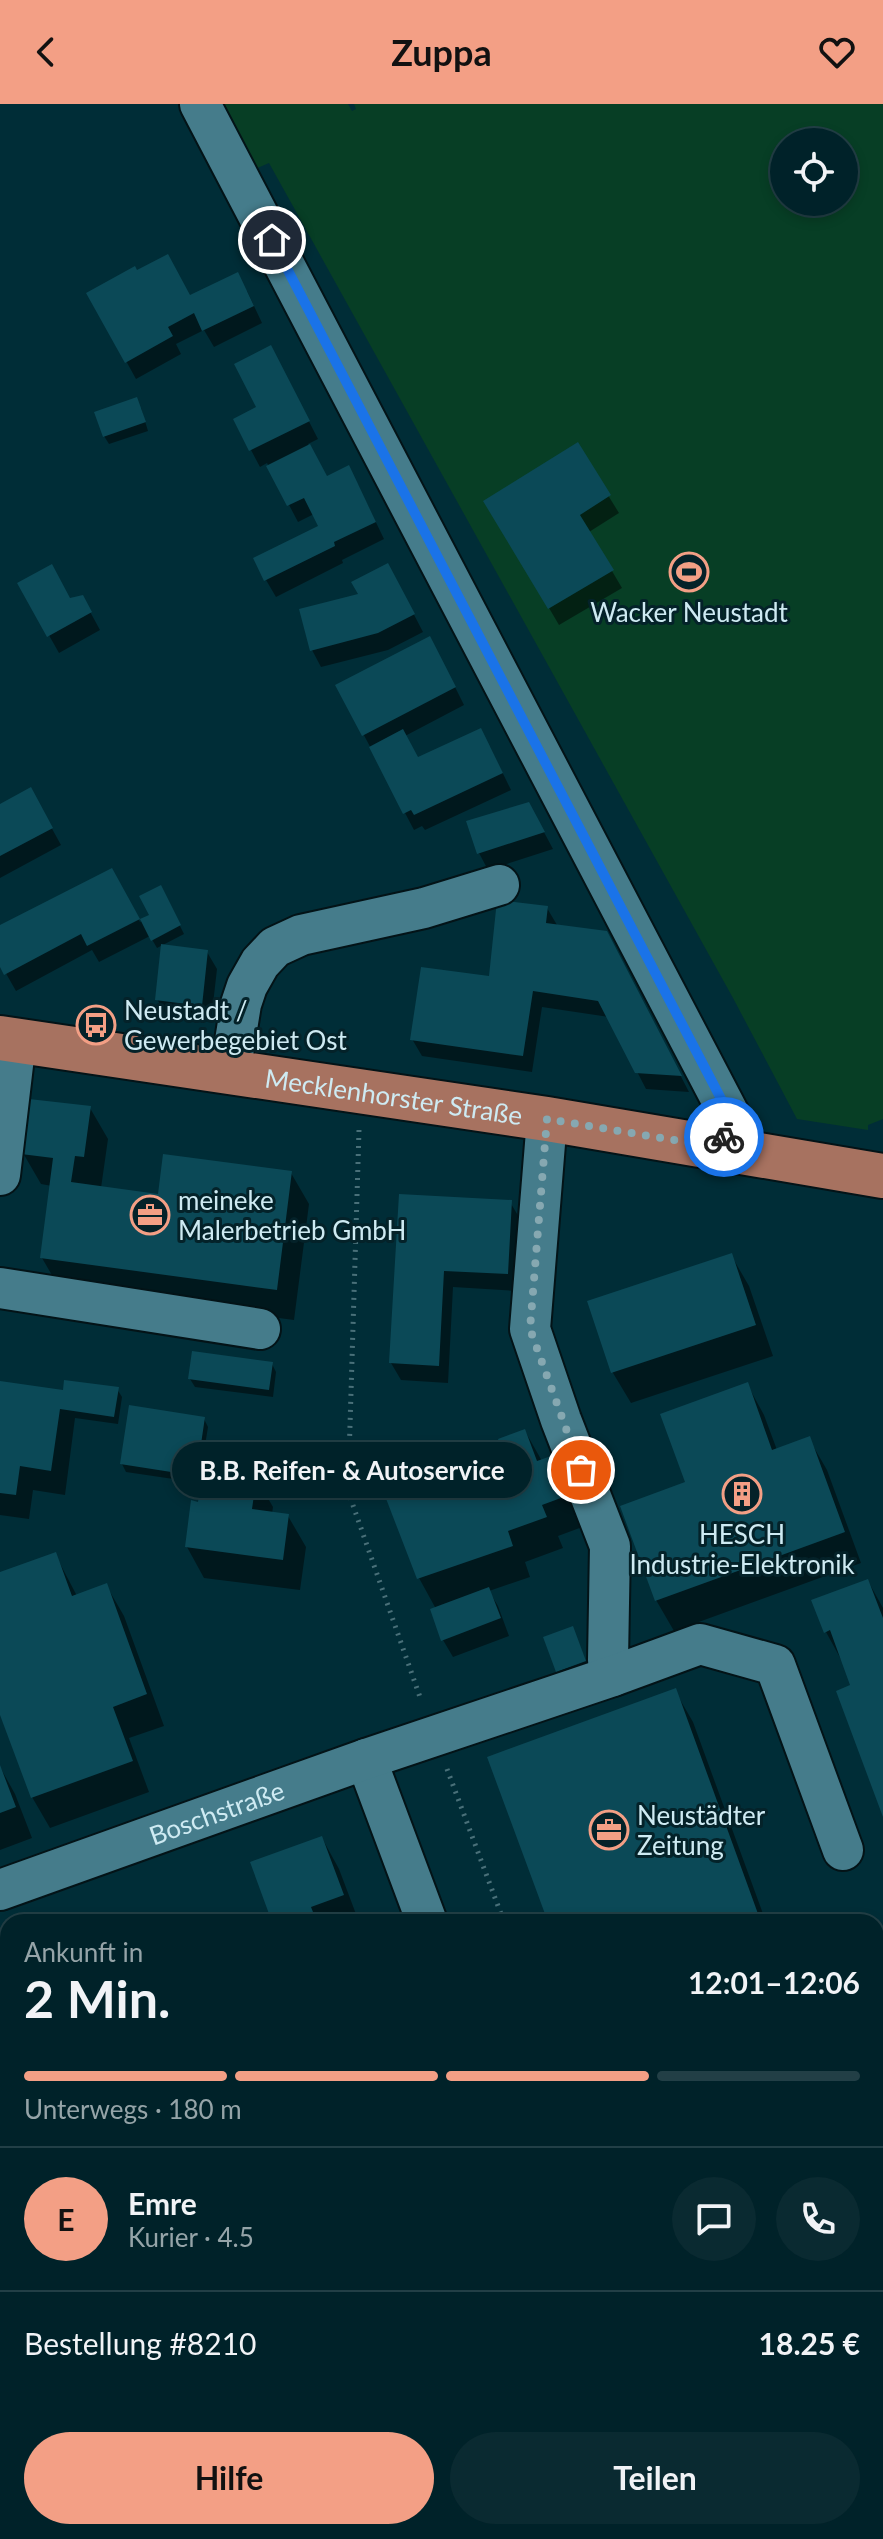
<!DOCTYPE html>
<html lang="de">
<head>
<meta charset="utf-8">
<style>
  :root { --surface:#002229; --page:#0a2a31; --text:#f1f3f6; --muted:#95a4a8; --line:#223f46; --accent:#f39f85 }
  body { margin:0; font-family:Lato,sans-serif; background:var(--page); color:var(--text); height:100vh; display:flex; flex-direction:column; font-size:30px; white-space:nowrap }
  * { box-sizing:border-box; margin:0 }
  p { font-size:26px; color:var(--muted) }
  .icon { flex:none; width:44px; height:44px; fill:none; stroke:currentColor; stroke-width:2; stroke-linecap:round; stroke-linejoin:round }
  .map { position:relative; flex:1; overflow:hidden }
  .drawer { position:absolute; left:0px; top:1810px; width:884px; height:626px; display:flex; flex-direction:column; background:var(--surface); border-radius:24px 24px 0 0; box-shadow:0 4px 12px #0003,0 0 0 2px var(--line) }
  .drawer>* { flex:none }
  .controls { position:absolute; left:770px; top:24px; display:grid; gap:16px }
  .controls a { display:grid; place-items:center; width:88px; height:88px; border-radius:50%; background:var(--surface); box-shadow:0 4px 12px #0003,0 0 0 2px var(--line); font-size:40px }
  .pin { position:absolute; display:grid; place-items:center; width:68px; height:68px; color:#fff; margin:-34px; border:4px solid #fff; border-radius:50%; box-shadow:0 2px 8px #0007 }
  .courier { position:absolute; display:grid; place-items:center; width:80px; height:80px; margin:-40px; border:6px solid #1a73e8; border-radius:50%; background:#fff; color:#222; box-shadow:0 2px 10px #0007 }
  .bubble { position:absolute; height:56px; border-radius:28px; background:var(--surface); box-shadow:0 4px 12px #0003,0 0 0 2px var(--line); font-size:26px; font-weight:700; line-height:56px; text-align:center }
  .head em { font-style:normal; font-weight:700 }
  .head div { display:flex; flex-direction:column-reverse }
  .head { display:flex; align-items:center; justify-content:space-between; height:136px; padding:0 24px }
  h1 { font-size:52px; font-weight:700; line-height:60px }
  .bar { display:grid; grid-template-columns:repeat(4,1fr); gap:12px 8px; align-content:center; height:96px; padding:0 24px }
  .bar i { height:10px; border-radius:6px; background:var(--line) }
  .bar .on { background:var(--accent) }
  .bar p { grid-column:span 4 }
  .line { display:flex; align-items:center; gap:20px; padding:0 24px; border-top:2px solid var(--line) }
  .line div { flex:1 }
  .round { display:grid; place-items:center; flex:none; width:84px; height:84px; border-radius:42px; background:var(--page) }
  .cta { display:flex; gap:16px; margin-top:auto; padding:16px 24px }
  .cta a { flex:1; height:92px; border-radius:48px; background:var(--accent); color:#111; font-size:32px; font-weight:700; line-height:92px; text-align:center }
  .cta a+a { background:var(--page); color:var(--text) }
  header { display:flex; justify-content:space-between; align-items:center; height:104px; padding:0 24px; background:var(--accent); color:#111; font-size:36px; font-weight:700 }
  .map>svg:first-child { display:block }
  .green { fill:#073e25; fill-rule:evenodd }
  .shadow { fill:#0007 }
  .building { fill:#0b4957 }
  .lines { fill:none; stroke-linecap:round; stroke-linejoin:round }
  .minor-casing { stroke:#031317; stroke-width:44 }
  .major-casing { stroke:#031317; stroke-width:48 }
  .path { stroke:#497079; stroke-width:5; stroke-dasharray:2 6; stroke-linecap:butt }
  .minor { stroke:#457c8b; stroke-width:40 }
  .major { stroke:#a77260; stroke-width:44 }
  .done { stroke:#86a8b1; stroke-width:8; stroke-dasharray:0 14.4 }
  .route { stroke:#1a73e8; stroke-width:10 }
  .labels { text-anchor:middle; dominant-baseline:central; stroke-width:6; stroke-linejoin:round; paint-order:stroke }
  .poi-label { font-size:26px; fill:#ceeaf2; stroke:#042229; text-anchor:start }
  .street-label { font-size:26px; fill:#ceeaf2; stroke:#042229 }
</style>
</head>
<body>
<header><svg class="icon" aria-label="back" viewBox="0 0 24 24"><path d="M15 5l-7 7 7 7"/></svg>Zuppa<svg class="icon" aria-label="heart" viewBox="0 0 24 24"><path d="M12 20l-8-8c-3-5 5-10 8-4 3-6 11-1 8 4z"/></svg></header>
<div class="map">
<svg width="883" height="2435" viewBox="0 0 883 2435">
  <rect width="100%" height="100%" fill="#002d37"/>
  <path class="green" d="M217,0h131l4,7 4,-2 -2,-5h529v1015l-15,6v5l-71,-11 -64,-121 -464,-835 -16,7zM784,38h60v60h-60z"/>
  <path class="shadow" d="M247,187l15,32 -48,24 -10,-17 -28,14 5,10 -45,25 -47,-85 101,4z
    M280,261l38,74 -10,5 19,34 31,7 26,54 -42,21 1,3 -67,34 -10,-17 54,-53 -6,-13 -16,8 -31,-59 -7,4 -9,-17 8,-42z
    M141,304l7,23 -39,13 -5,-8z
    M577,341l42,68 -30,19 33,56 -63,37 -73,-124z
    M397,478l26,50 -35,18 -67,17 -9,-17 49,-55z
    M20,480l50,16 12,-3 18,33 -41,23z
    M439,551l25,50 -59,31 13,24 72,-13 21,43 -86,40 -3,-4 -8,4 -76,-144z
    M0,702l40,1 21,38 -61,33z
    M538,717l15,28 -65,21 -9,-17z
    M111,766l29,52 12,-6 13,-20 19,38 -27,14 -7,-12 -51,26 -7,-12 -76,41 -16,-28v-36z
    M547,804l10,17 59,26 73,141 -43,-3 -37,-72 -67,-10 -10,65 -110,-16 -10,-17 79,-60z
    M207,848l10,17 -6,53 -44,-6 -10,-17z
    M90,1004l18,31 -7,49 58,8 132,-23 18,31 -15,116 -234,-31 -18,-31 10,-72 -11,-2 -18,-31z
    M400,1092l110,6 10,17 -3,72 -64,-4 -5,96 -47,-3 -10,-17z
    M731,1151l18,31 24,70 -142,47 -18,-30 -23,-71z
    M272,1260l4,8 -3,25 -78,-10 -5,-8z
    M0,1279l61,9 56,-3 5,8 -4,27 -43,-6 -10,77 -32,-5 -4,29 -29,-4z
    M747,1280l17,31 13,35 32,-11 18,31 34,93 -187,68 -18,-31 31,-117z
    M204,1315l4,8 -5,31 -12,-2 -4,25 -61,-9 -4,-8z
    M525,1327l17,30 11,-4 32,69 -27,10 5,12 -38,14 5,15 -41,14 9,15 11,30 -56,21 -10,-17 -11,-30 4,-1 -17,-31 -41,-107 23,-8 10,18 92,-33z
    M255,1372l18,31 -1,7 16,2 18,31 -6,43 -96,-12 -17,-31 13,-43z
    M55,1450l22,42 29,-11 18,31 40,110 -35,12 20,54 -99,36 -18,-31 -32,-88v-135z
    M868,1477l15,27v204l-30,-126 -10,-23 -17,-31z
    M576,1532l13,34 -26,9 -17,-41z
    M675,1587l18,31 73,200h-216z
    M0,1663l15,27 17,44 -32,12z
    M322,1734l17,31 20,53h-85z
    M883,1968v47l-7,2v-47z
    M883,2079v35l-7,2v-34z
    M477,2428h85l-19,7h-62z"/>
  <path class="building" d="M168,150l22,41 48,-23 16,34 -52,25 -8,-18 -26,14 5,9 -48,27 -39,-70 49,-27 2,4z
    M271,241l39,76 -61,30 -16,-32 23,-12 -22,-43z
    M137,293l9,25 -43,15 -9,-25z
    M578,338l33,53 -31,20 34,55 -66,39 -65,-108z
    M310,340l17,32 22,-11 27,57 -42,20 1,4 -71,35 -11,-23 65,-32 -14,-28 -17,8 -21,-40z
    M388,459l27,51 -37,19 -68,18 -11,-42 59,-15 -7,-12z
    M52,460l18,34 13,-3 9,17 -45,25 -30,-54z
    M430,532l26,51 -94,49 -27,-51z
    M481,624l22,45 -89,42 -3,-5 -8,4 -34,-67 34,-18 15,28z
    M31,683l22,41 -53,28v-52z
    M529,698l16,30 -68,22 -11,-33z
    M112,764l28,51 9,-4 -10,-19 22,-11 20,40 -30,16 -11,-22 -53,27 -6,-12 -77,41 -4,-8v-42z
    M497,796l51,6 -2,17 61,8 75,145 -47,-3 -37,-72 -65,-10 -10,65 -113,-16 11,-73 68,9z
    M161,840l47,6 -6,56 -47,-6z
    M29,995l62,7 -7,51 -9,-1 -4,26 87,12 5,-40 129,17 -15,119 -237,-32 13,-100 -32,-4z
    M399,1090l113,6 -4,74 -64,-3 -5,95 -50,-3z
    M732,1149l24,72 -145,48 -24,-72z
    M192,1247l81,11 -4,28 -81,-11z
    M64,1276l55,7 -5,30 -54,-8 -9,62 -31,-5 -4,29 -16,-2v-112l63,9z
    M748,1278l24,68 38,-14 35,96 -190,69 -35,-95 65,-24 -25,-68z
    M129,1301l76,12 -5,34 -13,-2 -3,25 -64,-10z
    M525,1325l12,32 17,-6 15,40 -27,10 5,12 -39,14 5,15 -96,33 -42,-109 27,-10 7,20 92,-33 -3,-8z
    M203,1363l54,7 -5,35 37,5 -6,46 -98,-13 6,-47 7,2z
    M56,1448l16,44 35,-13 40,111 -34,13 20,54 -102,37 -31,-83v-143z
    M868,1475l15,39v199l-47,-126 14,-6 -20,-55 -6,3 -13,-33z
    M489,1483l12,31 -60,23 -11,-32z
    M573,1522l13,35 -30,11 -13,-35z
    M676,1584l85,234h-213l-61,-165z
    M0,1661l16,42 -16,6z
    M322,1732l22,59 -33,12 6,15h-45l-22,-60z
    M883,1966v29l-7,2v-29z
    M883,2077v27l-7,3v-28z"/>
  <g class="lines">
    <defs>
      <g id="minor">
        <path d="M200,0l529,1010 -7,34"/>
        <path d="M230,968l11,-68 6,-18 13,-23 15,-16 26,-12 123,-27 75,-23"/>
        <path d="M547,1015l-17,210 31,91 49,126 -2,114 5,16"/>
        <path d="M0,1071l16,-135"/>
        <path d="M0,1184l260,41"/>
        <path d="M366,1655l61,163"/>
        <path id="s1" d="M0,1786l366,-131 247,-83 87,-32 75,21 68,185"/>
        <path d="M0,2168l8,24"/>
        <path d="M876,2376l7,-3"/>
        <path d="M89,2428l3,7"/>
        <path d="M716,2435l19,-7"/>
      </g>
      <g id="major">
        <path id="s2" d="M0,934l547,81 336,57"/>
      </g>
    </defs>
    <use href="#minor" class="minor-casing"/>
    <use href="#major" class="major-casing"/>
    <path class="path" d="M359,1026l-11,361 73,209
      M447,1665l57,153"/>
    <use href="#minor" class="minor"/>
    <use href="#major" class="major"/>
  </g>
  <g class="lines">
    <path class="done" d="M581,1366l-51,-141 17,-210 175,29 2,-11"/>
    <path class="route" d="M272,136l457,874 -5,23"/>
  </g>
  <defs>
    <symbol id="stadium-ring" viewBox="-11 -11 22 22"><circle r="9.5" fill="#042229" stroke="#f39f85" stroke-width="1.5"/><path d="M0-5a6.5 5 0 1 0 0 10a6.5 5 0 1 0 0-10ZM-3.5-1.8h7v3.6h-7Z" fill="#f39f85"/></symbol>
    <symbol id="bus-ring" viewBox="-11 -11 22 22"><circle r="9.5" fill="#042229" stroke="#f39f85" stroke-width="1.5"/><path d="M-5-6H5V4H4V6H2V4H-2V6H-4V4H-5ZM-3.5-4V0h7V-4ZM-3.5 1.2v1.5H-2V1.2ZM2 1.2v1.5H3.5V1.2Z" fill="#f39f85"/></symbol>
    <symbol id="office-ring" viewBox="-11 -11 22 22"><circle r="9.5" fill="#042229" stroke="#f39f85" stroke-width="1.5"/><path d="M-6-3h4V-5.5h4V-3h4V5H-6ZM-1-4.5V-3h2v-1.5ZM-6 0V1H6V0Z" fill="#f39f85"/></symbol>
    <symbol id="building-ring" viewBox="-11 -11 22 22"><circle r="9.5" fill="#042229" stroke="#f39f85" stroke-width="1.5"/><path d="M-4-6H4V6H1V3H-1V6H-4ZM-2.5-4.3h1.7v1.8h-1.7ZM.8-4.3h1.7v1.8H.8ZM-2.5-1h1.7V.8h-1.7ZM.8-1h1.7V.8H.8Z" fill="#f39f85"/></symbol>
  </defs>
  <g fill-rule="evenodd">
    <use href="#stadium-ring" x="667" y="446" width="44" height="44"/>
    <use href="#bus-ring" x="74" y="899" width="44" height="44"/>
    <use href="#office-ring" x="128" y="1089" width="44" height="44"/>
    <use href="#building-ring" x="720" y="1368" width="44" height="44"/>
    <use href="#office-ring" x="587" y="1704" width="44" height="44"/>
  </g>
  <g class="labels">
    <g class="poi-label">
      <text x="689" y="508" text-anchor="middle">Wacker Neustadt</text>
      <text x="124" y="906">Neustadt /<tspan x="124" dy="30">Gewerbegebiet Ost</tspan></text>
      <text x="178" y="1096">meineke<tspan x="178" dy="30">Malerbetrieb GmbH</tspan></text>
      <text x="742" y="1430" text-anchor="middle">HESCH<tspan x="742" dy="30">Industrie-Elektronik</tspan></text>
      <text x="637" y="1711">Neustädter<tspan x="637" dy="30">Zeitung</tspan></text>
    </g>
    <g class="street-label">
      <text stroke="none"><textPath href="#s2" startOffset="398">Mecklenhorster Straße</textPath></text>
      <text stroke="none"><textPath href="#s1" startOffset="230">Boschstraße</textPath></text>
    </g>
  </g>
</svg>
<div class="controls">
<a><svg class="icon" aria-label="locate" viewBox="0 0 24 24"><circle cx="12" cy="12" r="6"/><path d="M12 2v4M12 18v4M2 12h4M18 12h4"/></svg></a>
</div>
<div class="pin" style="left:581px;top:1366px;background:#ea580c"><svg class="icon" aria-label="bag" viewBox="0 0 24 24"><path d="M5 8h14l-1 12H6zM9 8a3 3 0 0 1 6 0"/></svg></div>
<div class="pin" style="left:272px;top:136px;background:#1f2937"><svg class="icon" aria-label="home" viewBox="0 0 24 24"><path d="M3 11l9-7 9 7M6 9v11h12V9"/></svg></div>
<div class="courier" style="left:724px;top:1033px"><svg class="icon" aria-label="bike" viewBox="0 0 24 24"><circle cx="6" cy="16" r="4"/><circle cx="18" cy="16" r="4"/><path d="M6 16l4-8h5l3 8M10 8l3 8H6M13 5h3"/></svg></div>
<div class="bubble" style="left:172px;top:1338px;width:360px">B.B. Reifen- &amp; Autoservice</div>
<section class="drawer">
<div class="head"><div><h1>2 Min.</h1><p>Ankunft in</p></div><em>12:01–12:06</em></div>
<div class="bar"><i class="on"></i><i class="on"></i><i class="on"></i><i></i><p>Unterwegs · 180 m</p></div>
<div class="line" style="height:144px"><b class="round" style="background:var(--accent);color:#111">E</b><div><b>Emre</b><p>Kurier · 4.5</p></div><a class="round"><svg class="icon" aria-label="chat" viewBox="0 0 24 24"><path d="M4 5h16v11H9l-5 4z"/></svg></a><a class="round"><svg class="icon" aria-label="phone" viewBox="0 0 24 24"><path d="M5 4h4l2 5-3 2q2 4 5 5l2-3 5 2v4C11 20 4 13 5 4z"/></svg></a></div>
<div class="line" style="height:104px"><div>Bestellung #8210</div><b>18.25 €</b></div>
<div class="cta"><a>Hilfe</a><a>Teilen</a></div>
</section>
</div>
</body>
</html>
